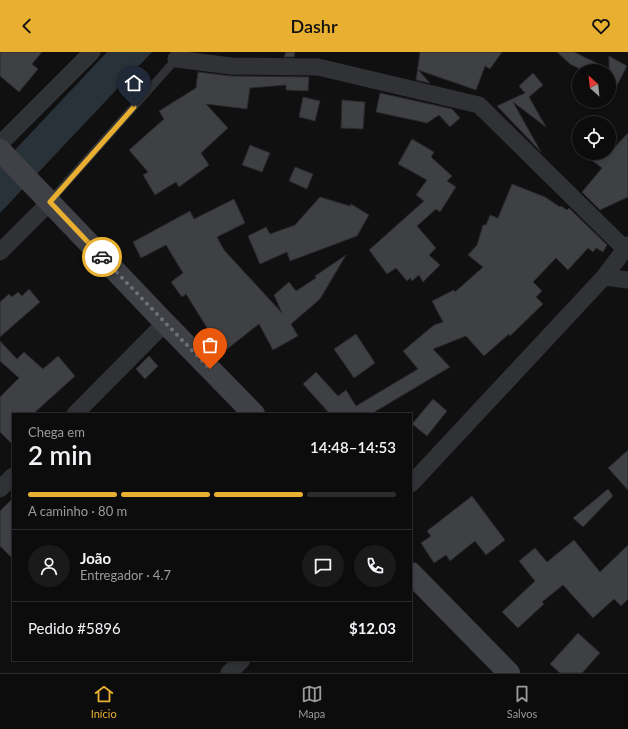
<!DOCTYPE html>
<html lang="pt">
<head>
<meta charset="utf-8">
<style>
  :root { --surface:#0c0c0d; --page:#1a1a1b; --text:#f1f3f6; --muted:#9a9b9d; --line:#2c2c2e; --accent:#e8af31 }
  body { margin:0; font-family:Lato,sans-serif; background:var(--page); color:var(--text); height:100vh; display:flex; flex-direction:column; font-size:15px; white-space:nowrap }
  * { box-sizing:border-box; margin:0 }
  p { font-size:13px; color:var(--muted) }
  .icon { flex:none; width:22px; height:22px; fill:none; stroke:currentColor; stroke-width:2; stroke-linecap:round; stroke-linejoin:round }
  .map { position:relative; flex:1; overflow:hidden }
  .side { position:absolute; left:12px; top:361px; width:400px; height:248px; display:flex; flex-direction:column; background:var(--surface); border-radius:0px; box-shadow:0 2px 6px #0003,0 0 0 1px var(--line) }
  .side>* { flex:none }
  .needle { width:26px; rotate:333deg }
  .tools { position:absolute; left:572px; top:12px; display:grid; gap:8px }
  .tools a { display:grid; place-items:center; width:44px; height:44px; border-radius:50%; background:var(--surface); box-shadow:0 2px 6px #0003,0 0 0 1px var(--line); font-size:20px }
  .pin { position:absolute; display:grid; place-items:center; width:34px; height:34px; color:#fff; margin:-41px -17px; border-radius:50% 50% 50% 0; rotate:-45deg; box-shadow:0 0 4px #0007 }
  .pin .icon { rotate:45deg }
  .courier { position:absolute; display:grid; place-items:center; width:40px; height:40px; margin:-20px; border:3px solid #e8af31; border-radius:50%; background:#fff; color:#222; box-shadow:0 1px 5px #0007 }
  .head em { font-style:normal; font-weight:600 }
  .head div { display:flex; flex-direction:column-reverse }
  .head { display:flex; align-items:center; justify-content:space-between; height:68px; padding:0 16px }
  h1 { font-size:26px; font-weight:600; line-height:30px }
  .bar { display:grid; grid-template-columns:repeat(4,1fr); gap:6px 4px; align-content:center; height:48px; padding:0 16px }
  .bar i { height:5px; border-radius:3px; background:var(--line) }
  .bar .selected { background:var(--accent) }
  .bar p { grid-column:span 4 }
  .line { display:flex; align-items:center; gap:10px; padding:0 16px; border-top:1px solid var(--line) }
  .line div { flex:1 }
  .round { display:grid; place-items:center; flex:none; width:42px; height:42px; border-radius:21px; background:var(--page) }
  header { display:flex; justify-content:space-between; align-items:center; height:52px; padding:0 16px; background:var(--accent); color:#111; font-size:18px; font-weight:600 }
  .menu { display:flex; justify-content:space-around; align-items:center; height:56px; border-top:1px solid var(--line); background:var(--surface); font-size:11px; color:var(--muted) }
  .menu a { display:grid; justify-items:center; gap:2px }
  .menu .selected { color:var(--accent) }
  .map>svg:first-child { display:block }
  .water { fill:#2a3239 }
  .building { fill:#3f4044; stroke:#2a2a2d }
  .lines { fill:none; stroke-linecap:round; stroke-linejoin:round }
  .lane { stroke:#313236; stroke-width:8 }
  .street { stroke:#313236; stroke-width:17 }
  .secondary { stroke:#3f4146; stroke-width:22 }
  .done { stroke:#6f7279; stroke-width:4; stroke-dasharray:0 7.2 }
  .route { stroke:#e8af31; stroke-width:5 }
</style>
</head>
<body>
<header><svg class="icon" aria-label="back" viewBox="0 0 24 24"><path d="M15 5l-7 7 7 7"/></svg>Dashr<svg class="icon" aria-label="heart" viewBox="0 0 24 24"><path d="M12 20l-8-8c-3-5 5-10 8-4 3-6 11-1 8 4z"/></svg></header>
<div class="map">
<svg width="628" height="621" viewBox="0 0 628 621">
  <rect width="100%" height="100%" fill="#101011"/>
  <path class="water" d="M107,0h45l-152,161v-47z"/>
  <path class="building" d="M0,0h42l-10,12 6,5 -19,23 -19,-16z
    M286,0h9l-1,5h-10z
    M420,0h82l-12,17 -5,-3 -9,24 -58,-20 12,13 -14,-3z
    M557,0h17l35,17v-13l18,10 -18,35v-30h-25l-14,-7z
    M198,20l33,4 78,1 -1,14 -22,-1v-5l-36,3 -3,21 -41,-5 22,24 -27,25 8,12 -30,22 -3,-5 -21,13 -12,-20 5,-3 -19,-22 35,-31 -5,-8 37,-23z
    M533,21l10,12 -14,12 17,30 -33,-25 28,50 -44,-46 28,-13 -6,-7z
    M380,41l72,16 8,9 -10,9 -11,-12 -12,8 -51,-11z
    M303,45l17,4 -5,20 -16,-4z
    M342,48l23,2 -2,27 -22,-1z
    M628,81v64l-28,13 -18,-18 20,-24 -20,-15h27z
    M412,87l22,13 -3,5 21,19 -5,5 9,6 -16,25 -4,-3 -19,17 19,22 -7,7 11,10 -17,17 -4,-7 -7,6 -2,-3 -3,3 -11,-13 -9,6 -18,-24 55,-49 -8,-6 11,-15 -29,-16z
    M250,93l20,8 -8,19 -20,-7z
    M295,115l18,7 -6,15 -18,-8z
    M512,132l33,13 15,10 1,-1 6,4 2,-2 38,37 -4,7 -7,-4 -3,4 -5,-4 -20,22 -12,-12 -23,24 9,9 -6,6 7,7 -33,32 -1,-2 -25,22 -18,-20 -33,13 17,18 -79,47h-41l-27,-30 13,-12 22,24 8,-6 10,16 62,-37 -15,-18 31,-26 9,-3 -11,-21 22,-11 1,2 28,-25 -15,-12 9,-10 6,-20h3l4,-10 8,3z
    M320,145l30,9 1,-2 18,11 -12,21 -67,25 -3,-9 -27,12 -12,-28 18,-9 4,7 25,-9z
    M234,147l11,24 -28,14 7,13 58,63 -8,-18 15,-13 7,9 20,-13 -1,-2 31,-21 -26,44 -29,25 7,12 -25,14 -14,-26 -42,33 -16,-20 8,-6 -23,-37 -4,3 -11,-15 12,-9 -17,-28 -25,13 -8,-16 57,-31 4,8z
    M29,237l11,13 -40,35v-35l9,-8 3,3 6,-5 4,4z
    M356,282l19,29 -21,15 -20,-29z
    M0,289l17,18 7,-7 19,17 15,-13 17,20 -42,38h-20v31l-13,-13v-35l19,-19 -19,-17z
    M149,304l9,10 -13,13 -9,-10z
    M433,347l14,12 -20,25 -15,-12z
    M628,398v40l-20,-22z
    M608,437l5,7 -30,31 -10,-9z
    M472,444l33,44 -19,15 -11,-14 -25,20 -4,-6 -12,8 -13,-20 10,-7 -4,-5z
    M13,446v61l-13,-13v-35z
    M574,488l26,32 28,-27v54l-7,7 -7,-7 -21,19 -30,-33 -21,17 2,2 -26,24 -16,-16 33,-31 -16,-20 16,-13 12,14z
    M578,581l22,20 -18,20h-22l-10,-9z"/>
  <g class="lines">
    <path class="lane" d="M50,149l128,-144"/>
    <path class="street" d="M176,7l55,7 87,1 161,38 146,144
      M0,92l92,-92
      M0,200l50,-50
      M604,225l24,3
      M75,362l90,-91
      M411,432l193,-207 24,-32
      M0,437l13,-13
      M229,621l13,-13"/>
    <path class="secondary" d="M0,98l165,173 89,91
      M411,521l98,100"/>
  </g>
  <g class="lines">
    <path class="done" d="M102,205l108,112"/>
    <path class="route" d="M102,205l-52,-55 84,-95"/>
  </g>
</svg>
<div class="tools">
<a><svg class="needle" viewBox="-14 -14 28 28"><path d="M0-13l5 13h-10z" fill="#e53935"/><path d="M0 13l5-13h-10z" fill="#9a9b9d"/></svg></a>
<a><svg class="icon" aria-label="locate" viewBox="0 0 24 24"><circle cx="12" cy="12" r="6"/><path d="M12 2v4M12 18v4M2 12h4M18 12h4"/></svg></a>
</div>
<div class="pin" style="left:210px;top:317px;background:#ea580c"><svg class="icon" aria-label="bag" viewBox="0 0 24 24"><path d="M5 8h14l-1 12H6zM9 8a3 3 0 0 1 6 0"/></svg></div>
<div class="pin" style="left:134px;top:55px;background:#1f2937"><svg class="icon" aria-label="home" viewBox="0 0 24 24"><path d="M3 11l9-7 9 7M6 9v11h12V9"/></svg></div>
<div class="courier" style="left:102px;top:205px"><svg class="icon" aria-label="car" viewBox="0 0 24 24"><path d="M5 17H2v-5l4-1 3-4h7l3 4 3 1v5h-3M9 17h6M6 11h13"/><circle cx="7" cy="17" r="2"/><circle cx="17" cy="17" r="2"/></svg></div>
<section class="side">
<div class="head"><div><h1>2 min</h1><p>Chega em</p></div><em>14:48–14:53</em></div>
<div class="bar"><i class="selected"></i><i class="selected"></i><i class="selected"></i><i></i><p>A caminho · 80 m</p></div>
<div class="line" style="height:72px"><a class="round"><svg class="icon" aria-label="person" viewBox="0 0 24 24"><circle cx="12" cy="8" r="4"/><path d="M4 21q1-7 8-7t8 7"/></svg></a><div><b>João</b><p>Entregador · 4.7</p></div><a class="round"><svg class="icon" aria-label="chat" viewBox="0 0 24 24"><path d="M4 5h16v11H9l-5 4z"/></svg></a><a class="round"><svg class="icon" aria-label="phone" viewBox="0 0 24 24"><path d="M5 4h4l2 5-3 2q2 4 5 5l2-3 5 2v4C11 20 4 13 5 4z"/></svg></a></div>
<div class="line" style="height:52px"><div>Pedido #5896</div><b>$12.03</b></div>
</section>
</div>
<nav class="menu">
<a class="selected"><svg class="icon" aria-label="home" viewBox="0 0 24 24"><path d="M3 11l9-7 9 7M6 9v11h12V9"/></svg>Início</a>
<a><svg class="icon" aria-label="map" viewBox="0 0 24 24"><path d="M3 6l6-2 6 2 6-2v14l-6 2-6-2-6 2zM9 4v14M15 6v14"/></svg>Mapa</a>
<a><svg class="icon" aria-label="saved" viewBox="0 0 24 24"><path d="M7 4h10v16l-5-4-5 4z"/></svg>Salvos</a>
</nav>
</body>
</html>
